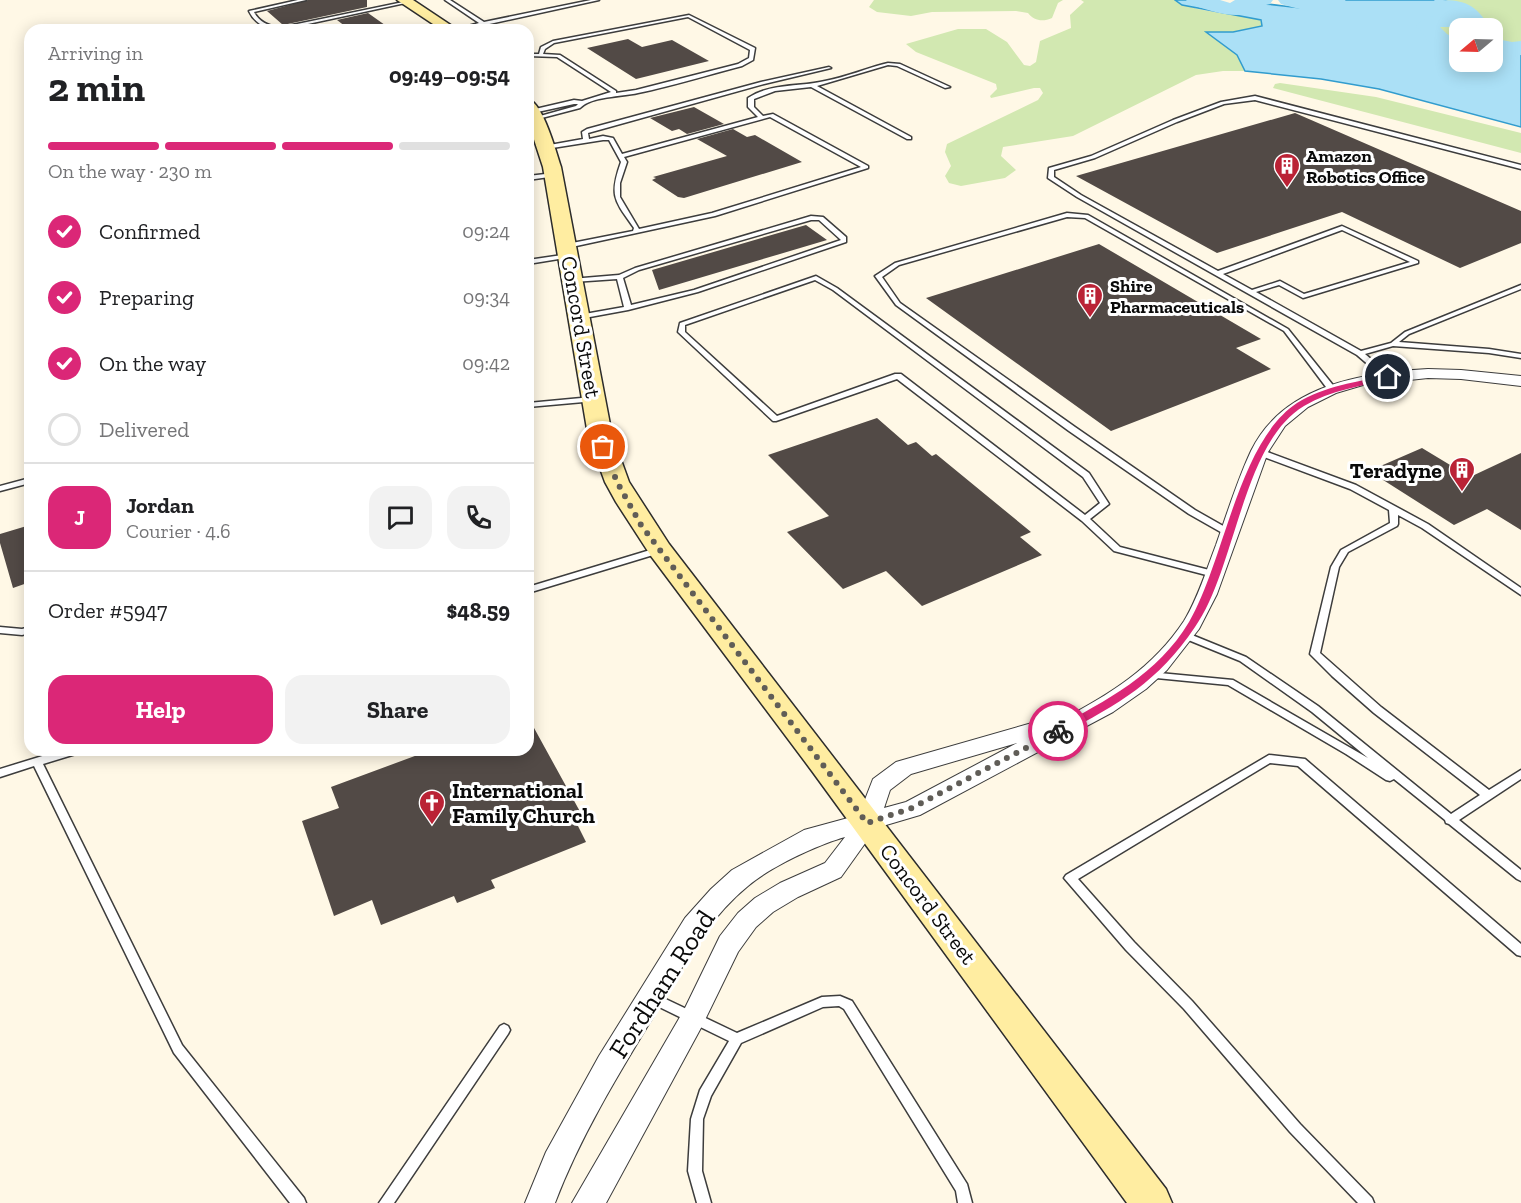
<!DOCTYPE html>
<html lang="en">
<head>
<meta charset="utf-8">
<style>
  :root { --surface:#fff; --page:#f2f2f2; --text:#202124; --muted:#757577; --line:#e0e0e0; --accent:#db2777 }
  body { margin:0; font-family:"Zilla Slab",serif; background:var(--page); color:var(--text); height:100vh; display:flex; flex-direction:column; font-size:22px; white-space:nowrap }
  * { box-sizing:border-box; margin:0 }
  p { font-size:20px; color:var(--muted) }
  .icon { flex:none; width:33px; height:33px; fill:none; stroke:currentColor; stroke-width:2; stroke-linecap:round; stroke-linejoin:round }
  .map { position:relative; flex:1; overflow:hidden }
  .sheet { position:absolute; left:24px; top:24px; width:510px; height:732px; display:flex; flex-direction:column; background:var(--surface); border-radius:18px; box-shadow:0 3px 15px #0003 }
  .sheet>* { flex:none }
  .needle { width:39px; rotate:251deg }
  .controls { position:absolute; left:1449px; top:18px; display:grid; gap:12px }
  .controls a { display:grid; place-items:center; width:54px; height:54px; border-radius:12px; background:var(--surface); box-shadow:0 3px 15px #0003; font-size:30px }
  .pin { position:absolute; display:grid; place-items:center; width:51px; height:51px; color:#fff; margin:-26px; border:3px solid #fff; border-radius:50%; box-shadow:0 2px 6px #0007 }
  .courier { position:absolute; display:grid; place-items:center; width:60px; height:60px; margin:-30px; border:4px solid #db2777; border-radius:50%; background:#fff; color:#222; box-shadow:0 2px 8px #0007 }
  .overview em { font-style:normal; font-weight:700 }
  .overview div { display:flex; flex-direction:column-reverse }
  .overview { display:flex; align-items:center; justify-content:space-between; height:102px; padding:0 24px }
  h1 { font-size:39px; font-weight:700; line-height:45px }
  .bar { display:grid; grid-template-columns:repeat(4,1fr); gap:9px 6px; align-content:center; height:72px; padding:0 24px }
  .bar i { height:8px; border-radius:4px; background:var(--line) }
  .bar .active { background:var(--accent) }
  .bar p { grid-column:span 4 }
  .line { display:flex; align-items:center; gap:15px; padding:0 24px; border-top:2px solid var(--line) }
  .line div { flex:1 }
  .round { display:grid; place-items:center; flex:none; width:63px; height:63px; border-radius:18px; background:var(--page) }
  ol { padding:0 24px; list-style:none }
  li { display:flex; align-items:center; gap:18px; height:66px }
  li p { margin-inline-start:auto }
  li .icon { padding:6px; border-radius:50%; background:var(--accent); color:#fff; stroke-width:4 }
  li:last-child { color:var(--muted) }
  li i { width:33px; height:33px; border:3px solid var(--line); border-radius:50% }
  .primary-button { display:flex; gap:12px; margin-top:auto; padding:12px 24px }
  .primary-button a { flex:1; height:69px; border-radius:18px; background:var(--accent); color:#fff; font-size:24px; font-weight:700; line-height:69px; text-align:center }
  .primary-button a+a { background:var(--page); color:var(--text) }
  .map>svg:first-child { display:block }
  .green { fill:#d2e8b1 }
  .water { fill:#abe0f6; stroke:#319cce; stroke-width:1.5 }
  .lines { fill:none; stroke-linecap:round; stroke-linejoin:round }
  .river { fill:#abe0f6; fill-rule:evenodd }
  .building { fill:#524a46 }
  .lane-casing { stroke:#3d3d3d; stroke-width:3 }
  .street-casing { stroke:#3d3d3d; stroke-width:2 }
  .secondary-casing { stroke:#2c2c2c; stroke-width:3 }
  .lane { fill:#fff; fill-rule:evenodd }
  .street { fill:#fff; fill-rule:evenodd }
  .secondary { fill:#ffeda1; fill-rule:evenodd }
  .route { fill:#db2777 }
  .done { stroke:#605d57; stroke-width:6; stroke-dasharray:0 10.8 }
  .labels { text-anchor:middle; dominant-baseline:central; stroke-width:6; stroke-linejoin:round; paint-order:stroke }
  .far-poi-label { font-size:18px; font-weight:bold; fill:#0a0a0a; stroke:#fff; text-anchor:start }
  .street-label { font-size:22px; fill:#0a0a0a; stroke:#fff }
  .poi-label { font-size:22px; font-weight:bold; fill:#0a0a0a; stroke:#fff; text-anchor:end }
  .near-street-label { font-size:27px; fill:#0a0a0a; stroke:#fff }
</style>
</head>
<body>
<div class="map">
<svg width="1521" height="1203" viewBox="0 0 1521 1203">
  <rect width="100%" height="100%" fill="#fff8e6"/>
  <path class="green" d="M874,0h189l-5,3 -6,15c-9,4 -18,3 -24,-5l-12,-2 -84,1 -21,4 -34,-4 -8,-5z
    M1081,0h94c19,13 60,13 82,18l6,5 -1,3 -30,6h-26l31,23 8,16h-22l-27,4 -123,61 -70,11 -2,9 15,14 -11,8 -44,8 -12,-3 -4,-7 6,-10 -6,-14 2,-8 91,-44 5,-7 -3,-5h-6l-43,10 -1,-2 7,-7 -1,-5 -80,-32 -10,-8 52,-15h28l21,13 17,23 6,1 6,-4 4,-21 31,-13 -1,-13 14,-13z
    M1444,0h77v48l-9,1 -19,-4 -1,-17h-32v22l-21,-11 -12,-13 3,-3 43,-4 -6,-4v-4z
    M1280,83l96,14 145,36v20l-248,-65 2,-4z"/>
  <path class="water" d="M1175,0h21l34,9h13v-5c29,-4 66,11 93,1l-5,-5h113l23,11v4l7,5c-15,4 -35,-4 -47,6l12,13 20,11 1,12h32l1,-17 19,4 9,-1v79l-142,-38 -58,-10 -76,-8 -8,-16 -31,-23h27l29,-6 -1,-6 -79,-15z"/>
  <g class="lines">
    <path class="river" d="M1186,0h34l10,3 5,-3h38l-3,4 -16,4 -3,5c-21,6 -42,-3 -62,-9z
      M1278,0h67l2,3 -4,6c-22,7 -41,1 -62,-5z
      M1434,0c23,0 37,0 51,20l-3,5 -14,2h-28l7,7 13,7v16l-29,-13 -15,-18c9,-12 27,-12 40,-11l-19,-11z
      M1492,38l20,4 9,-1v14l-9,1 -20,-4z"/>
  </g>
  <path class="building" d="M308,0h59v7l-84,18 -16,-14z
    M368,13l24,17h-42l-13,-10z
    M628,39l14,8 30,-7 37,21 -73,18 -49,-31z
    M694,107l30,17 -37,10 -8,-5 -7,2 -22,-13z
    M1295,113l226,98v32l-61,25 -118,-56 -125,41 -141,-77z
    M733,129l14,8 8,-2 47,27 -118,36 -6,-1 -26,-17 4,-2 -3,-1 74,-21 -30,-17z
    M806,225l21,15 -168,50 -7,-20z
    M1099,244l162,95 -25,9 35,21 -160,62 -185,-133z
    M877,418l31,27 8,-3 16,14 4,-2 95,78 -11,5 22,18 -120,51 -36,-35 -43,18 -56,-57 42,-16 -61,-61z
    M1422,448l48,29 51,-24v77l-34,-21 -33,16 -85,-54z
    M30,525v57l-17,6 -13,-45v-9z
    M528,717l55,100 -8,3 11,22 -95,38 4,8 -38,15 -3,-7 -73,29 -9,-25 -38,16 -32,-95 37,-13 -8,-21 100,-37h97z"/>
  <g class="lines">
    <defs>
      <path id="lane" d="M298,0h8l-52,12c5,10 14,13 24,16l130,-27 2,1 -130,28c-14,-1 -25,-6 -31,-19z
        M445,0h5l34,22 107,-22h8l-137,30h-8l25,-7z
        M689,15l66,33 -2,12 -11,6c-35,9 -69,20 -104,27 -17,4 -46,3 -58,15l-42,11 -5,-1 43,-12 2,-2h-4l-41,9 -3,-2 1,-1 43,-10 8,1 29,-9 -54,-35 -29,-1v-2h11l2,-7 12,-6zM688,17l62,33 -1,8 -11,6 -102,26 -20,3v-2l-56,-36 -17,-1 2,-5 9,-6z
        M888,63l12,1 50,23 -5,1 -48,-22 -9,-1 -71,21 94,51v2h-4l-96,-52 -36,4 -21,8v8l9,9 10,-2 95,52v2l-153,48 -148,32 -3,-2 3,-2 66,-13 1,-3c-20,-28 -25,-32 -13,-66l-12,-22h-6l-57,9 -2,-1v-2l39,-7 -1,-7 5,-3 174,-47 68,-15 2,1 -67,16 -176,49 1,6 14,-3 10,2 9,16 136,-37 -10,-10v-9c22,-15 52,-11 77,-17 22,-4 42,-13 63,-18zM770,117l91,50 -149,46 -73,16 -19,-32v-14l7,-21 -3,-5z
        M1255,96l266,69v4l-266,-69 -31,4 -47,18 -82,36 -41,12v7l27,18 137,76 124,-45 76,35v2l-115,35 -24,-13 -23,7 105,59 30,-8 14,-11 116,-47v4l-112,45 -10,8 90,7 32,5v4l-32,-5 -96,-7 -28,8 27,23 -1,2h-6l-28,-24 -280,-158 -29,-19 1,-10 42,-12 82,-36 48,-18zM1342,230l68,32 -106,32 -24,-13 -28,9 -29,-16z
        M554,173l3,2 -1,1 -28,4v-4z
        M1067,213l21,2 200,114 48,60 -4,2h-3l-45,-60 -199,-113 -18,-1 -168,48 -17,12 18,26 175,124 120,83 37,21 1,2 -1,2h-6l-37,-21 -120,-83 -173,-126 -21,-29 20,-13z
        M811,216l12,1 23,20v5l-148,50 -70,18 -49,9 -3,-2 3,-2 45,-8 -7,-28 -44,3 -2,-1v-2l48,-4 16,-7zM811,220h8l22,20 -147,50 -63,15 -8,-27 16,-8z
        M569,254l2,1v2l-43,7v-4z
        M816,276l21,12 252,185 20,31 -19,15 30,28 97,25 1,2 -1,2 -3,1 -100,-26 -32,-30 -185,-142 -121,42h-3l-95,-89 2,-9zM815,280l18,10 250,187 17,26 -15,12 -184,-141h-6l-118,42 -92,-84v-7z
        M592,397h3v4l-67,6v-4z
        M1256,450h6l94,35 72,39 93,64v7l-99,-67 -24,-13v9l-1,2 -49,26 -9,15 -19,86 61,54 108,83 32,-20v9l-62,41 62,50v11l-4,-2 -68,-55 -3,-1 -1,-3 -51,-41 -4,2 -4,-1 -40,-26 -118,-69 -82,-8 -2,-2 2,-2 3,-1 84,8 135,78 -56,-46 -72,-51 -59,-24 -2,-2 5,-3 3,1 59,24 72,49 133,108 29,-19 -106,-82 -42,-37 -22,-22 21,-87 10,-17 49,-27 -1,-13 -39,-21 -94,-35 -1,-2z
        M30,478v5l-30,8v-5z
        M660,547l4,3 -1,2 -135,41v-6z
        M0,627l22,2 8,-2v6l-8,2 -22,-2z
        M62,750h18l-1,3 -36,11 139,281 122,153 2,5h-16l-116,-150 -140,-287 -34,11v-8z
        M1269,755l36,4 216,185v12l-4,-1 -219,-189 -28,-3 -192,116 56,63 58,59 108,123 72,74 2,5h-16l-68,-71 -106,-123 -58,-59 -62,-72 2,-3z
        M653,993l84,40 85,-36 18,-1 12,5 115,183 5,19h-14l-2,-12 -112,-182 -5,-3 -16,1 -82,36 -30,53 -8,23 -1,52 9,32h-14l-9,-32 3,-52 9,-29 29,-49 -80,-39 -2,-4 2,-4z
        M504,1024l4,2 2,4 -2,4 -114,169h-15l121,-177z"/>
      <path id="street" d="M1428,369l33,1 60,6v10l-60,-7 -33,-1 -65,7 -27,8 -28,14 -23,19 -17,26 -51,142 -18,35 -32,41 -21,19 -33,23 -193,103 -44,13 -35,49 -43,20 -25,15 -17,15 -18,25 -36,74 -96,177h-34l112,-193 36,-74 18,-23 17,-15 25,-15 45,-20 20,-26c-28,8 -75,30 -97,49 -42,34 -66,82 -93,128 -37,61 -75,123 -100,189h-30l21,-51 53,-96 86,-138 26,-29 21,-19 72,-40 55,-15 14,-36 23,-17 157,-45 8,3c48,-25 92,-52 123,-99 14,-23 22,-50 32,-76 11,-31 21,-64 35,-94 32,-66 110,-78 177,-82zM1017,743l-111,59 -22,6 6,-18 21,-16z"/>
      <path id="secondary" d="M397,0h16l45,30h-16z
        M528,99c15,4 28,53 33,68l51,268 17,47 40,62 497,645 6,14h-45l-315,-432 -161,-215 -35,-54 -11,-20 -17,-47 -45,-268 -15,-46z"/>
    </defs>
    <use href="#lane" class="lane-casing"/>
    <use href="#street" class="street-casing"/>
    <use href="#secondary" class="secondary-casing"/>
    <use href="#lane" class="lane"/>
    <use href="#street" class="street"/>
    <use href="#secondary" class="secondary"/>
  </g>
  <path class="route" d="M1388,375l3,1v3c-30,7 -60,11 -87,27 -62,37 -68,163 -109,221 -37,55 -76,77 -133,107h-7v-6c51,-27 103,-54 134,-106 36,-62 49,-180 108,-219 27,-17 60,-21 91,-28z"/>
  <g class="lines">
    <path class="done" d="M603,447l14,35 24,43 226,298 45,-15 146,-77"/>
  </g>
  <defs>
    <symbol id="building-pin" viewBox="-11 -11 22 30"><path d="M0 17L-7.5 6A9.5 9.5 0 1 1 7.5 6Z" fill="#ba2235" stroke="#fff"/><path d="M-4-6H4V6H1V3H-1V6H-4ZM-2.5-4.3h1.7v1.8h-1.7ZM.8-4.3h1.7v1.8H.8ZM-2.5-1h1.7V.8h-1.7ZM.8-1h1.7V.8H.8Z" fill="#fff"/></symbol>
    <symbol id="church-pin" viewBox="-11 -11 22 30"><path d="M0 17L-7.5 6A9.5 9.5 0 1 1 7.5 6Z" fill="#ba2235" stroke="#fff"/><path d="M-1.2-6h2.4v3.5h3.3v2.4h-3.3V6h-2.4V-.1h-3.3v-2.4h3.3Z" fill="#fff"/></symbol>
  </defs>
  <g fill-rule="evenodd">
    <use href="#building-pin" x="1272" y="151" width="30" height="40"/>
    <use href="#building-pin" x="1075" y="281" width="30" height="40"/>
    <use href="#building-pin" x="1447" y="455" width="30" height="40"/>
    <use href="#church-pin" x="417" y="788" width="30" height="40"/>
  </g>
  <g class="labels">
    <g class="far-poi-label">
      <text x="1306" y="156">Amazon<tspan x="1306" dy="21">Robotics Office</tspan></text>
      <text x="1110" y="286">Shire<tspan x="1110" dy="21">Pharmaceuticals</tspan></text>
    </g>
    <g class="street-label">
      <text transform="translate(581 327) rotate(80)">Concord Street</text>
      <text transform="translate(928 904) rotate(53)">Concord Street</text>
    </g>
    <g class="poi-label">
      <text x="1442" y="470">Teradyne</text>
      <text x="452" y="790" text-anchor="start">International<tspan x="452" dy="25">Family Church</tspan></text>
    </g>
    <g class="near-street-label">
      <text transform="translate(662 984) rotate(-57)">Fordham Road</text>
    </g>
  </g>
</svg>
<div class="controls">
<a><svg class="needle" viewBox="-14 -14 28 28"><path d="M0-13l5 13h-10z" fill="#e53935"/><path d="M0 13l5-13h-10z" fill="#757577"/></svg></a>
</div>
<div class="pin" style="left:603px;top:447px;background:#ea580c"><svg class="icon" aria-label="bag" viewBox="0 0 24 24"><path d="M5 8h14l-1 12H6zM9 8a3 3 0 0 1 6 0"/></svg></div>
<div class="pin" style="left:1388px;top:377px;background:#1f2937"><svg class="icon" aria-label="home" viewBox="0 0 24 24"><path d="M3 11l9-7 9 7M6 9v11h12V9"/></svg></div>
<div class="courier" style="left:1058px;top:731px"><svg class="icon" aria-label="bike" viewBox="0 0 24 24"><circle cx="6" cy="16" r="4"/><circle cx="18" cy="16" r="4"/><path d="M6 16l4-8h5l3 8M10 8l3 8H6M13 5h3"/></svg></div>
<section class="sheet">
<div class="overview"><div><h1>2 min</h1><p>Arriving in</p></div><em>09:49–09:54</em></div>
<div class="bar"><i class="active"></i><i class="active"></i><i class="active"></i><i></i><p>On the way · 230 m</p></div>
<ol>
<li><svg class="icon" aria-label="check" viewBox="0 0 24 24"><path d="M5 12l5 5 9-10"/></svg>Confirmed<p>09:24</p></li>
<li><svg class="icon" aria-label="check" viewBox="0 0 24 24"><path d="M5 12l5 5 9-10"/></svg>Preparing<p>09:34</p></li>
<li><svg class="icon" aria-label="check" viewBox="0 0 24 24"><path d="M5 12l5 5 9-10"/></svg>On the way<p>09:42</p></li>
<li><i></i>Delivered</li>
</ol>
<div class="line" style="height:108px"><b class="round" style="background:var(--accent);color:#fff">J</b><div><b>Jordan</b><p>Courier · 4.6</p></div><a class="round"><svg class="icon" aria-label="chat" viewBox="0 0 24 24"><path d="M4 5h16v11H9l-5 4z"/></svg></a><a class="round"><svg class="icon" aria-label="phone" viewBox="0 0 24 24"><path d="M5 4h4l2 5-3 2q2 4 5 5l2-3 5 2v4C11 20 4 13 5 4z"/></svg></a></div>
<div class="line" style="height:78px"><div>Order #5947</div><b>$48.59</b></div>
<div class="primary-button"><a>Help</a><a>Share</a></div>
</section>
</div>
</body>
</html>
